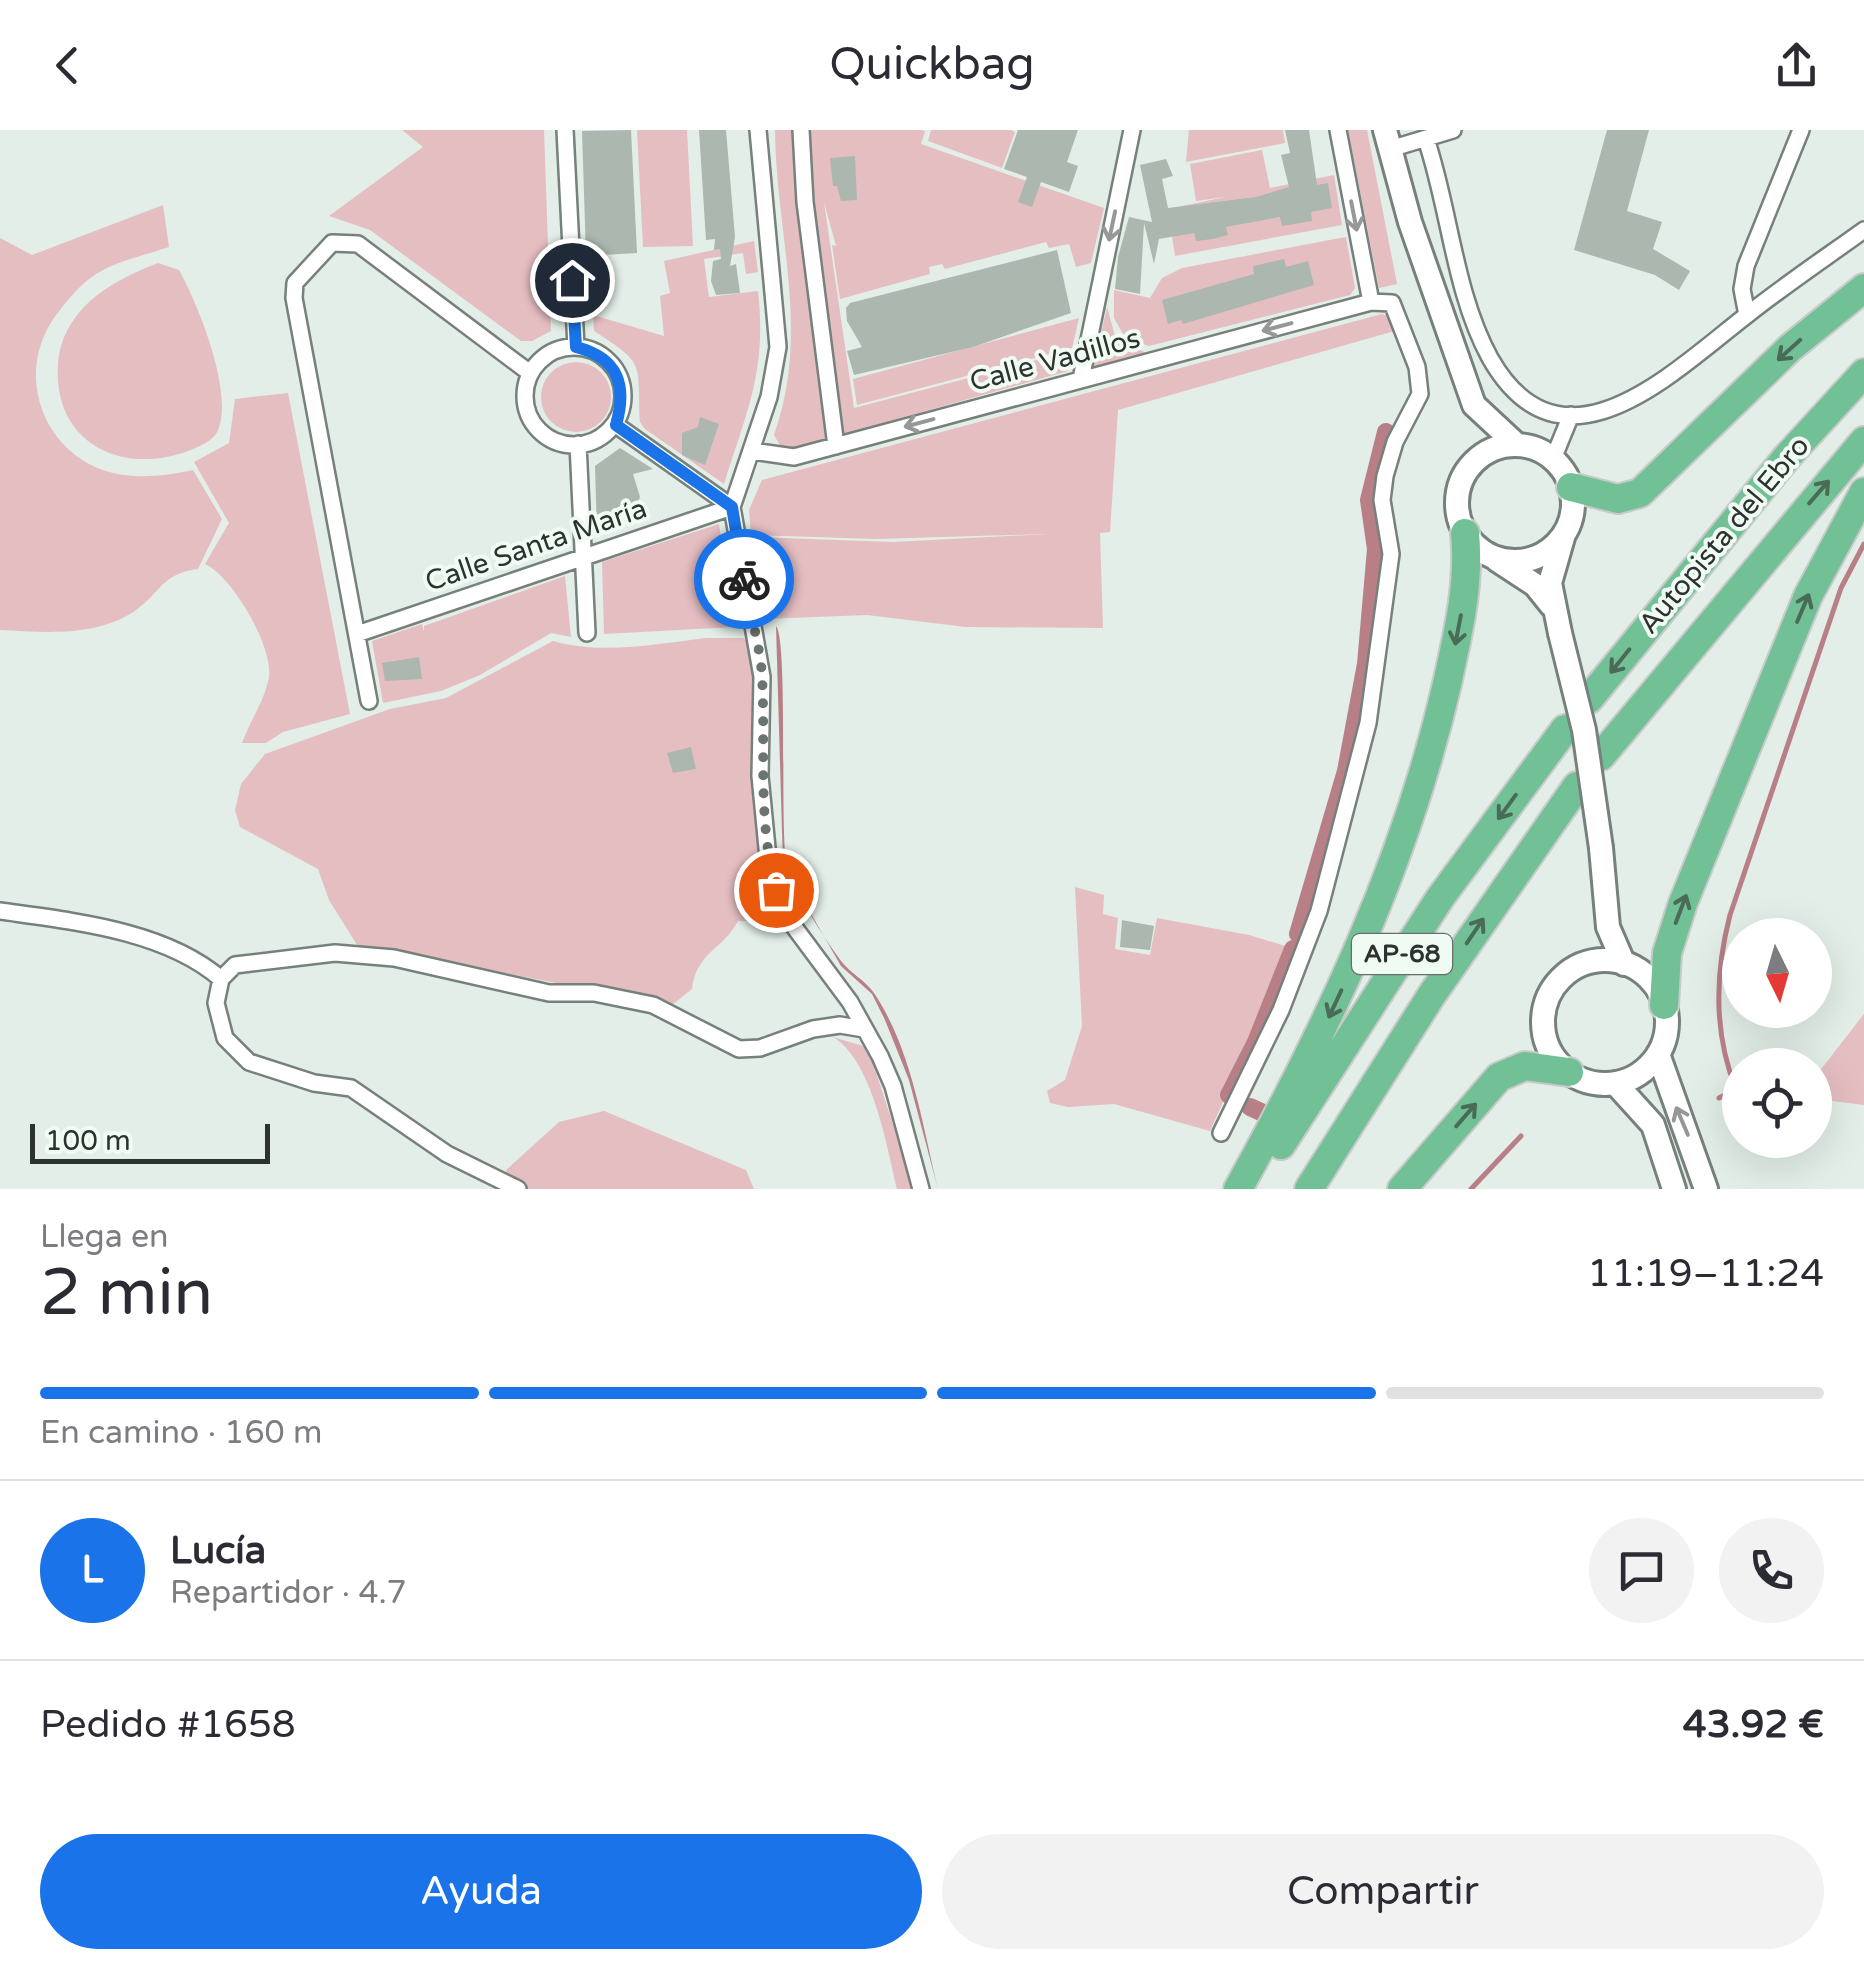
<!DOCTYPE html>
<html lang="es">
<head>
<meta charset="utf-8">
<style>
  :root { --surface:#fff; --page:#f2f2f3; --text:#2b2b33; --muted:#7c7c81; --line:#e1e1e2; --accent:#1a73e8 }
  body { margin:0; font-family:"Varela Round",sans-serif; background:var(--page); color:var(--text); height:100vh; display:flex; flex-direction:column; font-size:38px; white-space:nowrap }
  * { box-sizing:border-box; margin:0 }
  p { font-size:32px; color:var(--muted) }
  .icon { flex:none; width:55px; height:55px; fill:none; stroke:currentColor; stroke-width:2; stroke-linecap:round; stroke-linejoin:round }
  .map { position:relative; height:1059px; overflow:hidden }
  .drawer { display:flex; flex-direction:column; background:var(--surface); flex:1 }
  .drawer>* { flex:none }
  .needle { width:65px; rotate:175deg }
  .tools { position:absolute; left:1722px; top:788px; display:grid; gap:20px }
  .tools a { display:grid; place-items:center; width:110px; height:110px; border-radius:50%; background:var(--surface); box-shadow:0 10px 40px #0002; font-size:50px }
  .scale { position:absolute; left:30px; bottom:25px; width:240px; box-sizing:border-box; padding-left:10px; border:5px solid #2d322f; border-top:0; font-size:28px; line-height:35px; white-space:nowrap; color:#2d322f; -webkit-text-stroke:8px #f0fbf4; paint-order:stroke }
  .pin { position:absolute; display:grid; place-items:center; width:85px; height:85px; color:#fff; margin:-42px; border:5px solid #fff; border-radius:50%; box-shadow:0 2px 10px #0007 }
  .courier { position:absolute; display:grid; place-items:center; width:100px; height:100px; margin:-50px; border:8px solid #1a73e8; border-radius:50%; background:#fff; color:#222; box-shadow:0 2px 12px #0007 }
  .summary em { font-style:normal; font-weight:600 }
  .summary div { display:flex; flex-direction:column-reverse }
  .summary { display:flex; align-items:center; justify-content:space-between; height:170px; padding:0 40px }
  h1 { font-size:65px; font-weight:600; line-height:75px }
  .bar { display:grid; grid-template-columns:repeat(4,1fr); gap:15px 10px; align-content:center; height:120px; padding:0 40px }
  .bar i { height:12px; border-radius:8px; background:var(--line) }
  .bar .active { background:var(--accent) }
  .bar p { grid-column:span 4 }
  .line { display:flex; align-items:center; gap:25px; padding:0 40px; border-top:2px solid var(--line) }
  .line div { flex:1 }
  .round { display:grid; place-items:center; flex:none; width:105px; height:105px; border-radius:52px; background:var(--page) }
  .button { display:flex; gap:20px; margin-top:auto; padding:20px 40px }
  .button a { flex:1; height:115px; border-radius:60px; background:var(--accent); color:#fff; font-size:40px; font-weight:600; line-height:115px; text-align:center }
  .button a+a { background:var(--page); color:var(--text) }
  header { display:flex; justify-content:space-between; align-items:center; height:130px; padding:0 40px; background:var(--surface); font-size:45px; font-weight:600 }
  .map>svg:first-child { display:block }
  .green { fill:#e5bec2 }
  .water { fill:#b97f86 }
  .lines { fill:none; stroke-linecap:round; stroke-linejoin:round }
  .stream { stroke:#b97f86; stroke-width:5 }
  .canal { stroke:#b97f86; stroke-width:18 }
  .building { fill:#acb7b0 }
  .street-casing { stroke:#77817b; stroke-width:20 }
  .secondary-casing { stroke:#77817b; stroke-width:28 }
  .highway-casing { stroke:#c8cac9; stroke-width:32 }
  .street { stroke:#fff; stroke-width:15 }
  .secondary { stroke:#fff; stroke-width:22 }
  .highway { stroke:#72c196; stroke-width:28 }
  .secondary-bridge-casing { stroke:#77817b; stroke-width:28; stroke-linecap:butt }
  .secondary-bridge { stroke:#fff; stroke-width:22 }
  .oneway { stroke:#969897 }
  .oneway2 { stroke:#496b58 }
  .done { stroke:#6c746f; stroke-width:10; stroke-dasharray:0 18 }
  .route { stroke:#1a73e8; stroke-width:12 }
  .labels { text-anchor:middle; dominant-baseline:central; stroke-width:8; stroke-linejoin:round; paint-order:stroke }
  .shield { fill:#f0fbf4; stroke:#686e6a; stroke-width:2.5 }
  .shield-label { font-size:25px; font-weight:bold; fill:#2d322f }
  .street-label { font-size:28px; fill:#2d322f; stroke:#f0fbf4 }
</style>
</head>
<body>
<header><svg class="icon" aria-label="back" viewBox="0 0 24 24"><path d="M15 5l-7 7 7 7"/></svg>Quickbag<svg class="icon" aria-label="share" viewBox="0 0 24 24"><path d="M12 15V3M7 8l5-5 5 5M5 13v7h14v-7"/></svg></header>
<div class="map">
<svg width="1864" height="1059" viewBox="0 0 1864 1059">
  <rect width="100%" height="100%" fill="#e2eee7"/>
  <path class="green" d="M402,0h142l7,201 -19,10h-11l-151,-111 -41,-14 94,-69z
    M637,0h50l6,116 -50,1z
    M775,0h146l4,1 -4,13 183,64 -13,55 -15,4 -7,-23 -20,4 -3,-6 -101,27 -3,-5 -13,3 1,7 -90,25 -8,-54 4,1 -12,-44 30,206 217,-57 -3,20 -270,76h-17l-7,-12c37,-104 2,-199 1,-305z
    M931,0h80l4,2 -13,36 -74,-27z
    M1189,0h94l2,13 -99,19z
    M1348,0h19l30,154 -18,4z
    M1262,20l8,38 64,-13 8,50 -167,31 -7,-47 57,-12 -29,4 -6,-37z
    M163,75l6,42c-23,8 -52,14 -73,27 -16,10 -31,29 -42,44 -43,62 -5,147 70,157 24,3 46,0 69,-5l29,49 -24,50c-39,5 -37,26 -68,45 -39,23 -87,18 -130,16v-392l32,17z
    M1346,107l9,51 -5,7 -201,51 -23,-7 -12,-21v-28l36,8 12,-20 20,-10z
    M754,111l4,31 -12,2 -3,-21 -39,6 5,38 49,-6c9,80 -11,119 -34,193l-79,-55 -5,-7c-3,-60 7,-57 -46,-91l-1,-16 71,21 -4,-40 10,-3 -6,-32z
    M158,133l21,7c19,34 55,123 39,160 -4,11 -20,17 -30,21 -67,25 -135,-9 -130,-86 4,-56 53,-84 100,-102z
    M1107,177l8,29 31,17 -53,16z
    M1382,184l11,4 5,12 -280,80 -8,122 -10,1 3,95 -137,-1 -99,-12 -103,4 -12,-82 141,5 155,-8 -173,5 -124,-4 -2,-25 13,-30z
    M1079,188l-7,30 -215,57 -4,-26z
    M541 267a35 35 0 1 1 70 0a35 35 0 1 1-70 0Z
    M288,263l62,321 -67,18 -17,11h-24c8,-22 23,-43 27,-66 4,-31 -37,-101 -64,-113l24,-41 -35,-61 35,-19 6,-44z
    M719,394l15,103 -130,7 -2,-72z
    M565,446l6,61 -20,-4 -71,42 -39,16 -58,12 -11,-62 50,-17 2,8v-6z
    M706,508h37l9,8 6,226 16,49h-36c-16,30 -41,30 -46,68l-20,16 -315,-60 -28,-45 -11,-31 -78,-42 -5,-17 6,-26 24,-30 125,-45 56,-11 107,-57c48,14 104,3 153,-3z
    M1075,757l29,8 -1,19 15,4 -3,31 35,6 7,-37 92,17 43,13 -82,183 -96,-27 -46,3 -18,-4 -3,-12 18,-11 17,-54z
    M1864,884v91l-40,-5 -9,5v-28z
    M833,907l30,9 9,14 42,129h-17c-10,-43 -25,-129 -64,-152z
    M604,981l142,59 8,19h-245l-3,-19 53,-48z"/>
  <path class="water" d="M776,496c12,14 4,195 10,234 3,25 39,79 55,101 9,12 24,19 33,32 38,57 48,131 64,196l-29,-109 -24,-60 -13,-26 -31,-28 -58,-101z"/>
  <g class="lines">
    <path class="stream" d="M1719,968l17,-9c-23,-57 -21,-116 -6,-174l111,-327 23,-44
      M1471,1059l50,-53"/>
    <path class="canal" d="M1298,804l48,-163 20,-107 10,-115 -7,-49 17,-68
      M1229,965l27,-53 37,-93
      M1250,977l11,5"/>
  </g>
  <path class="building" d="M631,0l6,123 -51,3 -4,-125z
    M699,0h27l9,107 -5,29 6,-2 4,29 -24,2 -5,-14 2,-20 8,-2 -1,-10 -6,1 1,-11 -9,1z
    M1018,0h60l-11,32 11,4 -9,26 -28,-10 -9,25 -14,-5 9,-25 -23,-8z
    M1285,0h24l8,55 11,-2 4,25 -21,4 1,9 -30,5 -2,-9 -54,10 2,8 -15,4 -17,2 -2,-8 -35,6 -5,25 -10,-41 -4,71 -25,-5 3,-32 11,-40 23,5 -12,-57 26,-6 7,17 -11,3 6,29 88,-11 33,-10 -8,-32 9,-2z
    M1607,0h42l-22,81 35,11 -9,27 37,22 -11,19 -24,-15 -81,-25z
    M855,26l2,44 -16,1 -4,-15h-4l-3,-28z
    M1057,120l14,63 -98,34 -119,28 -7,-24 15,-4 -15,-26 -1,-13 4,-5z
    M1284,129l2,8 22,-6 6,24 -131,39 -2,-4 -13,4 -6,-24 92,-26 -1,-8z
    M700,287l19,7 -14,41 -23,-10v-22l16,-6z
    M620,318l33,21 -20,5 7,23 -8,21 -35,16 -2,-68z
    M419,527l3,22 -37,2 -3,-18z
    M691,617l5,22 -23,4 -6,-20z
    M1122,790l32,6 -4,24 -30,-3z"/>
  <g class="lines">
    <defs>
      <path id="street" d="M565,0l11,217
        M758,0l20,217 -9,50 -37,110 30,170 -2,99 8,82 24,66 58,78 30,54 13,30 28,103
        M801,0l4,72 31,244
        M1338,0l33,172
        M1426,9c24,71 28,153 64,219 72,127 184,13 257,-43 38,-30 78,-57 117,-85
        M1390,19l63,-19
        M1747,185l-5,-26 4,-23 55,-136
        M525 266a49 49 0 1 1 98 0a49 49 0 1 1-98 0Z
        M1081,249l51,-249
        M616,295l116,82
        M578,314l9,189
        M752,321l42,6 577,-155 21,1 25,64 3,27 -25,48 -10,34 -3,24 9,54 -23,169 -49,188 -38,99 -60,123
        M1553,329l18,-44
        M357,504l375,-127
        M369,571l-75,-403 1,-15 37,-40 26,1 172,129
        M0,781c71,10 165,19 221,68
        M518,1059l-71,-35 -96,-66 -37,-5 -65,-21 -24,-24 -9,-35 5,-24 14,-14 100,-12 59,5 155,35h45l59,12 86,44 21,-1 53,-19 27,-4 24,4"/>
      <path id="secondary" d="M1385,0l25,92 64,183 43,40
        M1457 373a58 58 0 1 1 116 0a58 58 0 1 1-116 0Z
        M1497,430l38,25 16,20
        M1560,503l-10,-50 14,-49
        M1601,718l7,79 16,37
        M1543 892a62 62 0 1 1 124 0a62 62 0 1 1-124 0Z
        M1658,924l48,135
        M1615,953l38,42 21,64"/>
      <path id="highway" d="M1571,357l47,12 22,-6 150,-145 74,-60
        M1589,569l198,-242 77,-84
        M1601,626l263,-315
        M1664,875l3,-52 16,-50 125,-307 56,-104
        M1281,1015l159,-247 125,-169
        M1238,1059c89,-160 168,-326 209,-505 11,-51 23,-99 18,-151
        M1309,1059l122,-193 146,-210
        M1402,1059l97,-112 26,-11 44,6"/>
    </defs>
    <use href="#street" class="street-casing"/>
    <use href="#secondary" class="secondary-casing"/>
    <use href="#highway" class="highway-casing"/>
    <use href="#street" class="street"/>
    <use href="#secondary" class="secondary"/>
    <use href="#highway" class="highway"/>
    <defs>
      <path id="secondary-bridge" d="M1560,503l24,97 17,118"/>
    </defs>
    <use href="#secondary-bridge" class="secondary-bridge-casing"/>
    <use href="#secondary-bridge" class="secondary-bridge"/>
  </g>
  <defs><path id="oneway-shaft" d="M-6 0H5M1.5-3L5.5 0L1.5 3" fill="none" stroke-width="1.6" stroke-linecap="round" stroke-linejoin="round" transform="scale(2.5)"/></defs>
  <g class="oneway">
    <use href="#oneway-shaft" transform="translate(1354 86) rotate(79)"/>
    <use href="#oneway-shaft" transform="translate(1112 96) rotate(102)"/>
    <use href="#oneway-shaft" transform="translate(1277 197) rotate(165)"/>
    <use href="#oneway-shaft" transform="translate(919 293) rotate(165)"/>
    <use href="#oneway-shaft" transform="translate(1682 991) rotate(-113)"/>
  </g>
  <g class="oneway2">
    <use href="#oneway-shaft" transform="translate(1789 220) rotate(138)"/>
    <use href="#oneway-shaft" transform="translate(1819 362) rotate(-49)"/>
    <use href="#oneway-shaft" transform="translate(1803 478) rotate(-67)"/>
    <use href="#oneway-shaft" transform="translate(1458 500) rotate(101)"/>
    <use href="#oneway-shaft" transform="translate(1620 531) rotate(129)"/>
    <use href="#oneway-shaft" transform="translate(1507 677) rotate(126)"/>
    <use href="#oneway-shaft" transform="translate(1681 779) rotate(-69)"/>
    <use href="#oneway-shaft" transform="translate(1475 801) rotate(-56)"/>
    <use href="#oneway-shaft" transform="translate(1335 874) rotate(115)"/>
    <use href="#oneway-shaft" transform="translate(1466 985) rotate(-49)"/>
  </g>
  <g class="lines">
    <path class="done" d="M744,449c5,33 16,64 18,97 4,73 -5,142 14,214"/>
    <path class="route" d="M572,150l4,67c43,11 51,39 40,78l116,82 12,72"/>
  </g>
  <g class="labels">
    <rect class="shield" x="1352" y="804" width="100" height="40" rx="8"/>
    <g class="shield-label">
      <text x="1402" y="824">AP-68</text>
    </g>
    <g class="street-label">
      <text transform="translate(1055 230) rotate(-15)">Calle Vadillos</text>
      <text transform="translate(1724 405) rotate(-50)">Autopista del Ebro</text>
      <text transform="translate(536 415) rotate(-19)">Calle Santa María</text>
    </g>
  </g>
</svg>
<div class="tools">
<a><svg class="needle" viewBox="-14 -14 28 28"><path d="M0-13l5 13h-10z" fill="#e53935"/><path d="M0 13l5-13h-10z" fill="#7c7c81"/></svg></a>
<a><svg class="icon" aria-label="locate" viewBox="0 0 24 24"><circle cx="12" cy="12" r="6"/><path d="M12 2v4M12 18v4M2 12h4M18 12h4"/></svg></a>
</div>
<div class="scale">100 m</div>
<div class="pin" style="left:776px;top:760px;background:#ea580c"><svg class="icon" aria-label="bag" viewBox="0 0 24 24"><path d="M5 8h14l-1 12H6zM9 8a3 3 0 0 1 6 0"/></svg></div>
<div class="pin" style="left:572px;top:150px;background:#1f2937"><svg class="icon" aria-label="home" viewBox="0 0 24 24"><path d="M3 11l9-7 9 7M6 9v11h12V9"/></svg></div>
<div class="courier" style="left:744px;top:449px"><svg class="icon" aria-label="bike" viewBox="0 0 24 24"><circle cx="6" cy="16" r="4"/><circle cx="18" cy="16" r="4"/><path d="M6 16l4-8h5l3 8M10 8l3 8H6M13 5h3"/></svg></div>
</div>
<section class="drawer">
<div class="summary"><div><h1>2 min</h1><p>Llega en</p></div><em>11:19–11:24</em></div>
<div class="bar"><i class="active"></i><i class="active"></i><i class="active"></i><i></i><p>En camino · 160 m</p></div>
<div class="line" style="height:180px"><b class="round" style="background:var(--accent);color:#fff">L</b><div><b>Lucía</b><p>Repartidor · 4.7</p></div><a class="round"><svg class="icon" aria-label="chat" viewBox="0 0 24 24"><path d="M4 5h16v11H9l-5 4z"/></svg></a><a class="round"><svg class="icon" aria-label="phone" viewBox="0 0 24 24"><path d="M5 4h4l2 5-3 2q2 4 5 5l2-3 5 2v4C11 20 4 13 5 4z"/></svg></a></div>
<div class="line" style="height:130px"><div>Pedido #1658</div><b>43.92 €</b></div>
<div class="button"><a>Ayuda</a><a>Compartir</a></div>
</section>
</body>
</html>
